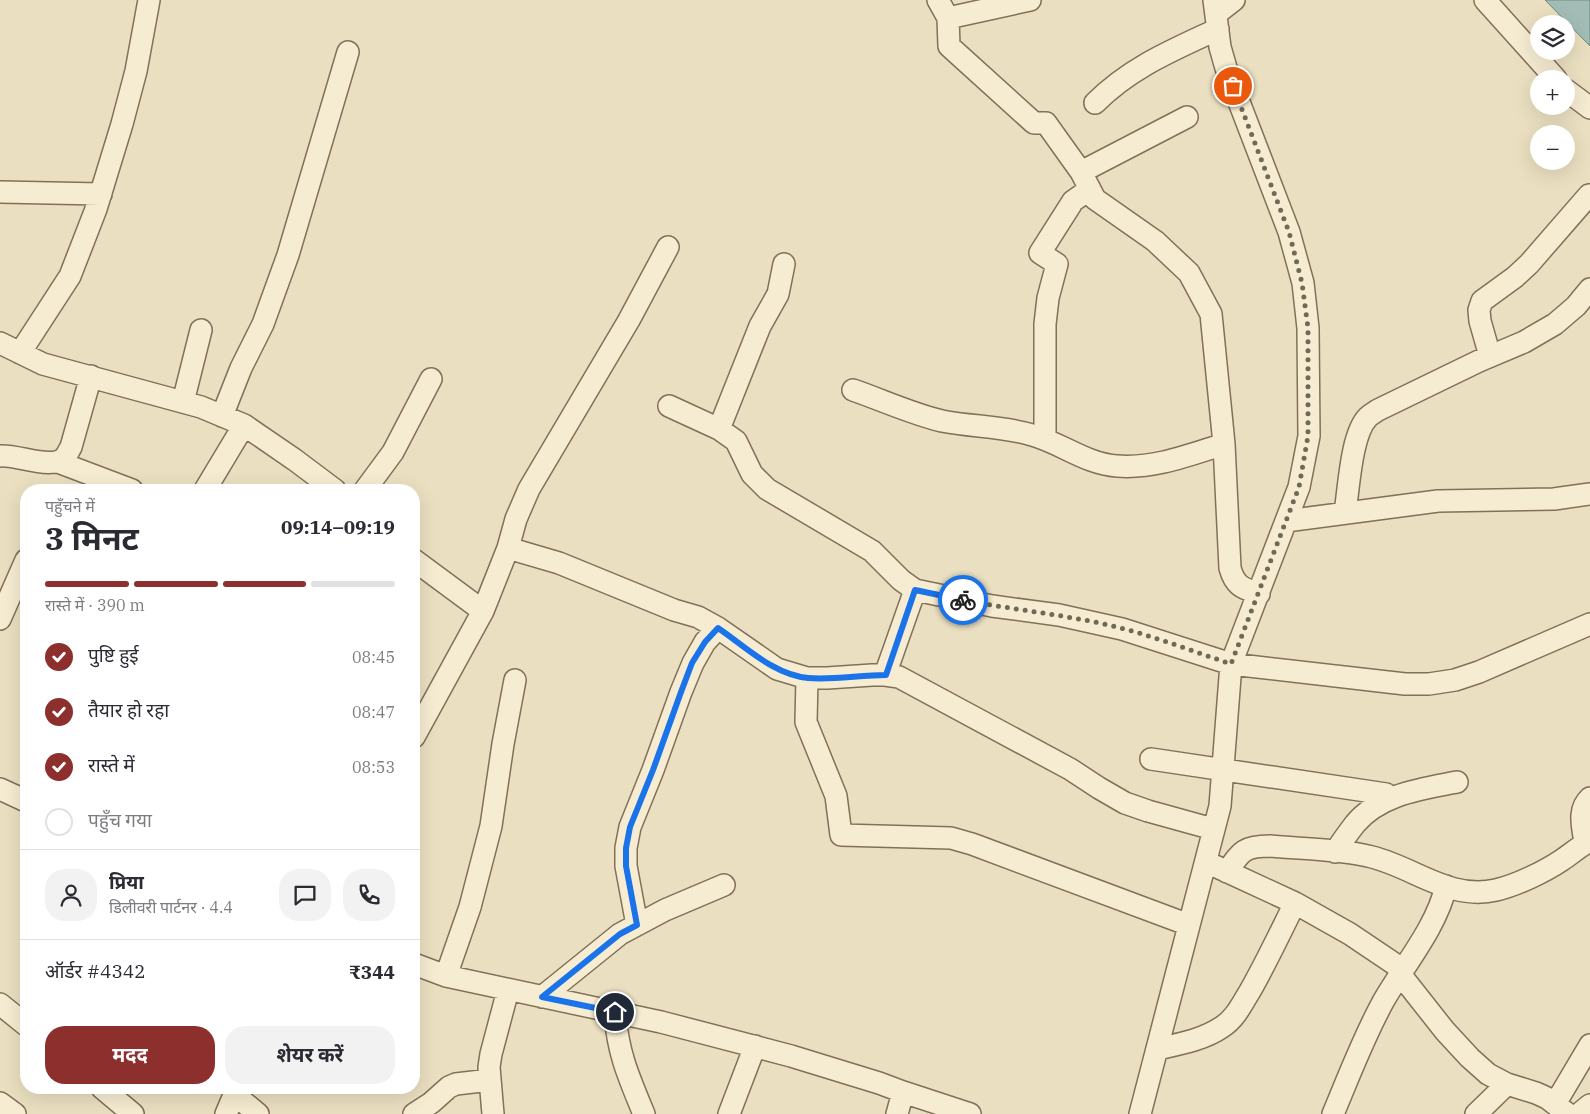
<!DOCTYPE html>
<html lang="hi">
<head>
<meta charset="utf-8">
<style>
  :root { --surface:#fff; --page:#f2f2f3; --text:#2b2b33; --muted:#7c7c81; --line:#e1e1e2; --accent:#8d2f2d }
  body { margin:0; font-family:"IBM Plex Serif","Noto Sans Devanagari",serif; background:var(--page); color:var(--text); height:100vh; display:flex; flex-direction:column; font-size:19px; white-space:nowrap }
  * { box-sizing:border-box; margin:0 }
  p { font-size:16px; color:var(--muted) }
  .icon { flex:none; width:28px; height:28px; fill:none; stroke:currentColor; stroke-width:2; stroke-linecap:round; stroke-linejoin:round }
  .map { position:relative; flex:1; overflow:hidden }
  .details { position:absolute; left:20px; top:484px; width:400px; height:610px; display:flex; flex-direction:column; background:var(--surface); border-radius:20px; box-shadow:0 5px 20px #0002 }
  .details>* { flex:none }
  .buttons { position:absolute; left:1530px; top:15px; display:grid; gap:10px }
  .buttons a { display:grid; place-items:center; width:45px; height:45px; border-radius:50%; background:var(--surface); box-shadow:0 5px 20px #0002; font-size:25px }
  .pin { position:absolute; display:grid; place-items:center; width:42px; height:42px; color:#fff; margin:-21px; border:2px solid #fff; border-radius:50%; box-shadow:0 1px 5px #0007 }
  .courier { position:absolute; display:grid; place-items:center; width:50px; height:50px; margin:-25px; border:4px solid #1a73e8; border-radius:50%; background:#fff; color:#222; box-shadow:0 1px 6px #0007 }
  .head em { font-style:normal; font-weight:700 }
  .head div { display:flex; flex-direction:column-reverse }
  .head { display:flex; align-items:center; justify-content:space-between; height:85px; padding:0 25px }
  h1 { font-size:32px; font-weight:700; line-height:38px }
  .bar { display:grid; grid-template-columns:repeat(4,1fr); gap:8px 5px; align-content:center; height:60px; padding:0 25px }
  .bar i { height:6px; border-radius:4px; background:var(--line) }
  .bar .active { background:var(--accent) }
  .bar p { grid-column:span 4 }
  .line { display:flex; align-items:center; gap:12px; padding:0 25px; border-top:1px solid var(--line) }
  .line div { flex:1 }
  .round { display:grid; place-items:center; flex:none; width:52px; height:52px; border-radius:20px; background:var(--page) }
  ol { padding:0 25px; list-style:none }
  li { display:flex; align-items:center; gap:15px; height:55px }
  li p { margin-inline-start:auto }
  li .icon { padding:5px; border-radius:50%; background:var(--accent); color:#fff; stroke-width:4 }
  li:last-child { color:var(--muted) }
  li i { width:28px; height:28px; border:2px solid var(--line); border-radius:50% }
  .button { display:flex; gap:10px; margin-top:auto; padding:10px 25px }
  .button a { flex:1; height:58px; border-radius:20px; background:var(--accent); color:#fff; font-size:20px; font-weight:700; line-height:58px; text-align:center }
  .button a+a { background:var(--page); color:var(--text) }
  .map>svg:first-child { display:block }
  .water { fill:#a3bdb6; stroke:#6b8a83 }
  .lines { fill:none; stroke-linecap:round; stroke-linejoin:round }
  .minor-casing { stroke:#827059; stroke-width:24 }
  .minor { stroke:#f6ecd2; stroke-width:21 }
  .done { stroke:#736856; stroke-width:5; stroke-dasharray:0 9 }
  .route { stroke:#1a73e8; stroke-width:6 }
</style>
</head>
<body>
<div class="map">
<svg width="1590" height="1114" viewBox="0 0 1590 1114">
  <rect width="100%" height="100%" fill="#eadfc0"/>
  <path class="water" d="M1545,0h45v46z"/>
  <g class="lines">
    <defs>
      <path id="minor" d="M938,0l10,18 1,28 85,77h12l35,49
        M1485,0l71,79
        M1216,14l18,-14
        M948,18l82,-18
        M1566,90l24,18
        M1095,103c36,-36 78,-53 123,-74
        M1187,117l-106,55 14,27 60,42 34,32 22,41 13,130 6,124c5,18 12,20 29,26
        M0,192l101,2
        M0,343l43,21 158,43 43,18 51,35 40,30
        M20,353l50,-77 26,-67 26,-85 14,-53 13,-71
        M1490,356l-10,-35 -1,-11 3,-9 33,-24 14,-13 60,-69
        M853,390c29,10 59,24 89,31 30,6 61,5 90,14 29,8 54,29 85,31 37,3 72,-11 107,-22
        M183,402l18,-72
        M669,406l50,23 17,12 16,33 15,15 105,62 29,29 14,10 77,16 67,9 63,14 109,35 174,20h24l26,-4 24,-8 111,-48
        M222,416l19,-48 22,-44 25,-69 60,-203
        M719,429l41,-103 18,-32 6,-30
        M1045,439v-115l3,-26 9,-34 -17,-11 33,-52 17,-12
        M0,456c17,-2 53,15 65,1 2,-2 4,-7 6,-10l20,-71
        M58,462l74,28
        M205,490l39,-65
        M365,490l28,-38 38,-73
        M1345,512c4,-24 6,-78 23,-95 3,-3 7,-5 10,-7l101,-49 45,-19 31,-18 21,-18 14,-17
        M1286,521l152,-20 116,-2 36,-5
        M508,548l51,15 115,47 24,7 20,11 59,41 30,9h20l45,-3h13l14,2 171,92 29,19 26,15 23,8 65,18
        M414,560l69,51
        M0,619l26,-59
        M885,675l30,-85
        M807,678l-1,44 30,74 5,39 110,3 21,6 217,81
        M414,737l69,-126 25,-63 8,-29 13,-30 100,-169 39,-73
        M1151,759l235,35
        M0,789l26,12
        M1585,843c-2,-16 -8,-33 5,-45
        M1335,852c6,-9 13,-19 20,-28 25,-30 66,-35 102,-42
        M1215,866l80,37 55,31 52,35
        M1227,872c14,-21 17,-26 43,-26 32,3 71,3 102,11 41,10 79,44 124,33 21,-5 48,-18 66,-30 9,-6 18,-14 28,-19
        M637,925l-11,-59v-18l4,-21 23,-57 28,-78 12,-29 12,-21 13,-14
        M414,964l32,12 215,46 130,34 88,27 24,9 67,22
        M1400,974l45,57 25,27 18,16 19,10 29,9 11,5 21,16
        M446,976l24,-69 21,-81 12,-82 12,-64
        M542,997l78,-63 45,-24 59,-25
        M0,1004l26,21
        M615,1012c2,39 14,66 29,102
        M1157,1049c22,-5 46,-9 65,-22 13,-8 20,-23 28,-36 16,-28 30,-58 45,-88
        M102,1088l31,26
        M234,1094l24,20
        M0,1103l15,11
        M1555,1104l35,-59
        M226,1114l11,-26
        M414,1114l17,-11 18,-16 7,-3 34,-4
        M493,1114l-4,-47 2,-13 17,-64
        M729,1114l26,-68
        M897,1114l6,-22
        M1140,1114l80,-308 11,-142 68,-177 10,-51 -1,-108 -5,-45 -14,-51 -63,-164 -6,-21 -6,-47
        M1333,1114c16,-38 31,-78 51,-114 21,-36 53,-74 62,-114
        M1476,1114l31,-30
        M1579,1114l11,-9"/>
    </defs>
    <use href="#minor" class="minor-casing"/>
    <use href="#minor" class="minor"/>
  </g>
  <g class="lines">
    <path class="done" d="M963,600c52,10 106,15 158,28 38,10 74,24 110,36l68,-177 9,-51v-108l-6,-45 -13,-51 -56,-146"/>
    <path class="route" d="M615,1012l-73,-15 78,-63 17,-9 -11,-59v-18l4,-21 23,-57 28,-78 11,-29 13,-21 13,-14c28,19 56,47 90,50 26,2 52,-3 78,-3l29,-85 48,10"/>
  </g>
</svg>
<div class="buttons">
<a><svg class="icon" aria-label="layers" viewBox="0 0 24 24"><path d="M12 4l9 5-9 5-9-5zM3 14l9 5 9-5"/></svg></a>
<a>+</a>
<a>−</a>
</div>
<div class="pin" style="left:1233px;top:86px;background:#ea580c"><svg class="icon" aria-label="bag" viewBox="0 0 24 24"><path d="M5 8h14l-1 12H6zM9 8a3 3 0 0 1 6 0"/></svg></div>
<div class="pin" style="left:615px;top:1012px;background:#1f2937"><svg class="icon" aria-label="home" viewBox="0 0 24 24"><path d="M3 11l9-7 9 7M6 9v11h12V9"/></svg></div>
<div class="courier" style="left:963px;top:600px"><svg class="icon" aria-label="bike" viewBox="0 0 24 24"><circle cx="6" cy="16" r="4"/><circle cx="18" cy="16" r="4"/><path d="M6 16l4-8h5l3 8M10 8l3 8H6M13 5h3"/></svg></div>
<section class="details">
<div class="head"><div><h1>3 मिनट</h1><p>पहुँचने में</p></div><em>09:14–09:19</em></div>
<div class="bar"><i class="active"></i><i class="active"></i><i class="active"></i><i></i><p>रास्ते में · 390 m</p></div>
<ol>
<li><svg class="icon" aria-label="check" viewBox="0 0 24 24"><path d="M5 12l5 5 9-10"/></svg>पुष्टि हुई<p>08:45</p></li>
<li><svg class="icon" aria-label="check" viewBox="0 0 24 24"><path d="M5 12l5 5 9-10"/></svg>तैयार हो रहा<p>08:47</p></li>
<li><svg class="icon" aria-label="check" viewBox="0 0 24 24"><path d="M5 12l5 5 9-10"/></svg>रास्ते में<p>08:53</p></li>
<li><i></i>पहुँच गया</li>
</ol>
<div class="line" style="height:90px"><a class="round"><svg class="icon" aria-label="person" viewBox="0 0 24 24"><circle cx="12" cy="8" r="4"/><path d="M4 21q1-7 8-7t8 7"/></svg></a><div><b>प्रिया</b><p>डिलीवरी पार्टनर · 4.4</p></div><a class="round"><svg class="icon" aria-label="chat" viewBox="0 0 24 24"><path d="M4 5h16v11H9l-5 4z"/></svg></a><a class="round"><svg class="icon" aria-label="phone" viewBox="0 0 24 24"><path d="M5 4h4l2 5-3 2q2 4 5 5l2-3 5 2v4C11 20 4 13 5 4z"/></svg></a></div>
<div class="line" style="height:65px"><div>ऑर्डर #4342</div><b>₹344</b></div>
<div class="button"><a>मदद</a><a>शेयर करें</a></div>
</section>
</div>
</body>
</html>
